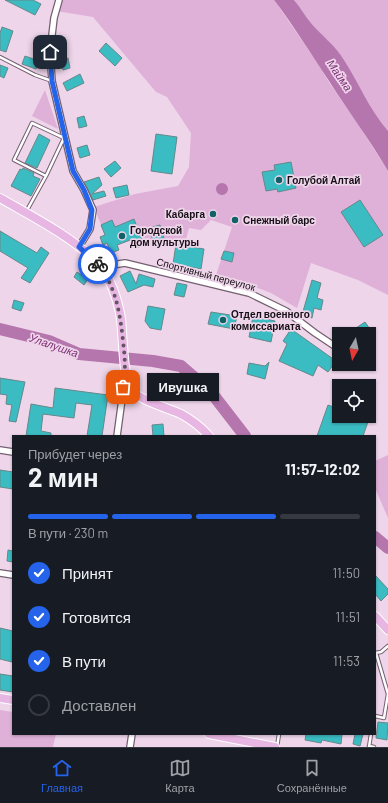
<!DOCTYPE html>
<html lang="ru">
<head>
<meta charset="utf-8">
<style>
  :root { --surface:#171b24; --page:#20242c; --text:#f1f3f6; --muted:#9ea1a6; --line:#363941; --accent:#2563eb }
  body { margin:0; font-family:Barlow,sans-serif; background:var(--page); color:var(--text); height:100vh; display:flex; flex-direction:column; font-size:15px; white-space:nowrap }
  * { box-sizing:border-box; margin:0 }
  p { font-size:13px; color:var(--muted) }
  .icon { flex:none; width:22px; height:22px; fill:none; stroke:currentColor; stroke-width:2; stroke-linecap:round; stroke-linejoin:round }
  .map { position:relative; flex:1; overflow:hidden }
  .sheet { position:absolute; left:12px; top:435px; width:364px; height:300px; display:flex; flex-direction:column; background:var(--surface); border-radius:0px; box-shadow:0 1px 3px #0004 }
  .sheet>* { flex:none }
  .needle { width:26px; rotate:189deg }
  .tools { position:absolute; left:332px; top:327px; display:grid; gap:8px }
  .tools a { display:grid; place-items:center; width:44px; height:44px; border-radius:0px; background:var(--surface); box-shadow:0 1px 3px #0004; font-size:20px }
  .pin { position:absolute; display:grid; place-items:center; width:34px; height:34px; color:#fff; margin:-17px; border-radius:8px; box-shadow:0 2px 6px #0006 }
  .courier { position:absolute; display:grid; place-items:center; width:40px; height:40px; margin:-20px; border:3px solid #2563eb; border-radius:50%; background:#fff; color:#222; box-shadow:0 1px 5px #0007 }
  .bubble { position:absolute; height:28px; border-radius:0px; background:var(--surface); box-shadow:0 1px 3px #0004; font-size:13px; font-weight:700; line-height:28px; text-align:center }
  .overview em { font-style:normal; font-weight:700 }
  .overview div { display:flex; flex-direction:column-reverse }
  .overview { display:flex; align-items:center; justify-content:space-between; height:68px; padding:0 16px }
  h1 { font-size:26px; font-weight:700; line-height:30px }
  .bar { display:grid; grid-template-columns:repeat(4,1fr); gap:6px 4px; align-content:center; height:48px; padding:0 16px }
  .bar i { height:5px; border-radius:3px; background:var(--line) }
  .bar .current { background:var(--accent) }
  .bar p { grid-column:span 4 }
  ol { padding:0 16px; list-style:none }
  li { display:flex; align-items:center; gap:12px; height:44px }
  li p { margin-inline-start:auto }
  li .icon { padding:4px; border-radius:50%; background:var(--accent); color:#fff; stroke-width:4 }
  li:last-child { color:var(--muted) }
  li i { width:22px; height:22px; border:2px solid var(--line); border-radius:50% }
  .tab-bar { display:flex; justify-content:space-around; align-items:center; height:56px; border-top:1px solid var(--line); background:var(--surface); font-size:11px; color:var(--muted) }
  .tab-bar a { display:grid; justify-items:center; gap:2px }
  .tab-bar .current { color:var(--accent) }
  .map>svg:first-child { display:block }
  .green { fill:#dfb1d8 }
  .water { fill:#b575ad }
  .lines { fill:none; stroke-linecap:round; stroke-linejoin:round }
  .river { stroke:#b575ad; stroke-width:12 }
  .building { fill:#3bbcc3; stroke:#65888a }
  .service-casing { stroke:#745f71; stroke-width:4.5 }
  .minor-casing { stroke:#745f71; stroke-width:8 }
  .primary-casing { stroke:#fff; stroke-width:10 }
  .service { stroke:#fff; stroke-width:2.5 }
  .minor { stroke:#fff; stroke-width:5.5 }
  .primary { stroke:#e8b6e2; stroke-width:8 }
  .done { stroke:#625460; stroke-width:4; stroke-dasharray:0 7.2 }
  .route { stroke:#2563eb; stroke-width:5 }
  .poi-dot { fill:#106166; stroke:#eed5ea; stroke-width:1.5 }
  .labels { text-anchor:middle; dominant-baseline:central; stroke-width:3.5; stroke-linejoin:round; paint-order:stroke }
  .poi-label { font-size:10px; font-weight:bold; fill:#160e15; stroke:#eed5ea; text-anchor:start }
  .street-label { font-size:10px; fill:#160e15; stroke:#eed5ea }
  .water-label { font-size:11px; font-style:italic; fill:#7c2f75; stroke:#eed5ea }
</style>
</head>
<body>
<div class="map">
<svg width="388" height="747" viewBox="0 0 388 747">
  <rect width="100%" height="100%" fill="#eed5ea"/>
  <path class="green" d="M59,0h215l45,65 9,16 30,43 30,47v124l-30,-15 -47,-17 -14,45 -26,-15 -34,-13 -2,7 -21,-6 18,-54 -21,-7 -10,10 -12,-2 -3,11 -14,4 -8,-4 -27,9 -4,-9 -15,6 1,5 -8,3 -3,-9 -5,1 -3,-8 5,-2 -11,-28 41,-13 43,-8 11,-19 2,-34 -24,-36 -11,-5 -63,-75 -37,-6z
    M294,0h94v131c-19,-22 -29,-48 -44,-71 -9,-15 -23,-25 -33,-37 -6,-7 -11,-15 -17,-23z
    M45,90l13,39 -26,-13z
    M388,455v63l-13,-30v-27z
    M0,710l13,2v22h43l-3,13h-53z"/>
  <path class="water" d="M274,0h20c6,7 11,16 17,23 10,12 24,22 33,37 15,23 25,49 44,71v40c-18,-31 -40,-60 -59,-90 -18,-27 -35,-55 -55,-81z
    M216 189a6 6 0 1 1 12 0a6 6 0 1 1-12 0Z"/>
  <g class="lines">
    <path class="river" d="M0,329l49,12 30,13 74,7 28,5 30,26 34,44
      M375,537l13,11"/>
  </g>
  <path class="building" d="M5,0h28l8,4 -6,11z
    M2,27l11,4 -7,21 -6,-2v-17z
    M106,43l16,15 -7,8 -16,-15z
    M25,56l14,5 -3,8 -14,-5z
    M68,58l2,10 -7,2 -2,-10z
    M0,65l8,3 -4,10 -4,-2z
    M80,74l4,9 -17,8 -4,-8z
    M84,116l3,10 -8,2 -2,-10z
    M39,134l11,6 -13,28 -12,-5z
    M156,134l21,3 -5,37 -21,-3z
    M87,145l3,10 -10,3 -3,-10z
    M115,161l6,7 -10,9 -7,-8z
    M291,162l5,26 -18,4 -1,-3 -11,2 -4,-19 13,-2 -1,-5z
    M23,168l11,5 -1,3 7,3 -9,17 -20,-10 9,-17 2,1z
    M99,177l3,8 -10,9 12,-3 2,5 -13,4 -9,-18z
    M127,185l2,10 -13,3 -3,-10z
    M360,200l23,35 -19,12 -23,-35z
    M134,219l10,26 -7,3 -4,-9 -16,6 2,5 -8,3 -4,-10 -4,2 -3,-8 5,-2 -4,-10 11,-5 3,7z
    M160,225l5,17 -11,2 -5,-16z
    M0,231l37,22 4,-6 8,6 -19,30 -9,-5 7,-10 -28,-17z
    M176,244l28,5 -3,20 -28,-5z
    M224,251l10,2 -2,9 -11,-3z
    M130,271l6,13 3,-10 16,5 -2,8 -9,-2 -16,7 -8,-16z
    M77,272l11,7 -4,6 -10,-8z
    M312,280l9,3 -4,15 6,2 -2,10 -7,-2 -2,10 -10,-3z
    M177,283l10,2 -3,12 -10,-2z
    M14,300l10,3 -3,8 -9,-3z
    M148,306l17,3 -4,21 -11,-2 -5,-7z
    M211,312l26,4 -3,13 -26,-5z
    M253,316l22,5 -4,21 -22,-5z
    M365,322l7,10 -3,2h-22z
    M291,329l45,32 -8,11 -10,-7 -5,11 -34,-15 8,-17 -4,-3z
    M269,362l-4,17 -18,-5 2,-11 16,3z
    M0,378l25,4 -9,40 -7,-1 3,-16 -6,-1 1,-9 -7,-1z
    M55,388l53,7 -6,41h-15l5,-31 -16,-2 -2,15 -31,-4 -2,17 10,2v3h-25l5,-32 22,4z
    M328,405l11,4v7h20l10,3 -6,17h-46z
    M163,424l1,12h-11l-1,-11z
    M0,470l13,2v17l-13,-2z
    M8,550l5,1v11l-6,-1z
    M375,575l13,14v5l-7,7 -6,-7z
    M0,628l13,3 -1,31 -12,-3z
    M0,674l13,2v16l-13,-2z
    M378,722l10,1 -1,17 -11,-2z
    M306,734h36l-1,10 -19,-4 -1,3 -16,-3z
    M355,734h8l-3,12 -7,-2z"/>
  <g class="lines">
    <defs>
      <path id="service" d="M0,57l35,18 17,6
        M26,212l20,-36 18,-38 -32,-15 -18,37 32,16
        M375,653l6,-1 7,-6
        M375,716l9,2 4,-24 -12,-41
        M369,746l5,1
        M277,747l2,-13
        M369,747l2,-13"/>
      <path id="minor" d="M59,0l-5,18 -4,34 2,29 21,90 11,19 9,20 -3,19 -11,18
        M104,271l8,-6 13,-2 124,30 37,18 29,22 24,16
        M117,436l8,-59
        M0,450l13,2
        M0,573l13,2
        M130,747l2,-13"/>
      <path id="primary" d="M0,198c33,19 69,37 96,63 14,14 22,39 25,58 2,16 2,56 9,69 7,12 38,20 51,26 11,6 20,13 28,22
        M375,616l13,14
        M0,698l13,2
        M209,734l66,13"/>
    </defs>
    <use href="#service" class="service-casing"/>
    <use href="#minor" class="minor-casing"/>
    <use href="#primary" class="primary-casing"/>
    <use href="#service" class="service"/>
    <use href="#minor" class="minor"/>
    <use href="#primary" class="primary"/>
  </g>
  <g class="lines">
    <path class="done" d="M98,264c18,23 22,49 25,77 2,18 3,28 0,46"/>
    <path class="route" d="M50,52l2,29 21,90 11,19 8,20 -2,19 -11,18 19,17"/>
  </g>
  <g class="poi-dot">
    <circle cx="279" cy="180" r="4"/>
    <circle cx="213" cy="214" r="4"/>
    <circle cx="235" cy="220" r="4"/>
    <circle cx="122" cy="236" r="4"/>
    <circle cx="223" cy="320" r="4"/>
  </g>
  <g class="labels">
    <g class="poi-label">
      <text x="287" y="180">Голубой Алтай</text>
      <text x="205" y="214" text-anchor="end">Кабарга</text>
      <text x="243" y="220">Снежный барс</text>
      <text x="130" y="230">Городской<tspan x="130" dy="12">дом культуры</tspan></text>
      <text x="231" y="314">Отдел военного<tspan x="231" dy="12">комиссариата</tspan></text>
    </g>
    <g class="street-label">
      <text transform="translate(206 274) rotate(15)">Спортивный переулок</text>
    </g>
    <g class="water-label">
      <text transform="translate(340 75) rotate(56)">Майма</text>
      <text transform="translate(54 345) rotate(19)">Улалушка</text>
    </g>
  </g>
</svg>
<div class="tools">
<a><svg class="needle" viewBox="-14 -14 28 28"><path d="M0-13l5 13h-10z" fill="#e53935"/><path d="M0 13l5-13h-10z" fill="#9ea1a6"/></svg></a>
<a><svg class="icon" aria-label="locate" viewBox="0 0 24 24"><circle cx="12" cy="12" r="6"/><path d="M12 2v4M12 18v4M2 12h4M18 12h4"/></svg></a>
</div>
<div class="pin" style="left:123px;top:387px;background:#ea580c"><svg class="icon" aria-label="bag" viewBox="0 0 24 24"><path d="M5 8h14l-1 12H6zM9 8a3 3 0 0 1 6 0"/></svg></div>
<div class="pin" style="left:50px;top:52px;background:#1f2937"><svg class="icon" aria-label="home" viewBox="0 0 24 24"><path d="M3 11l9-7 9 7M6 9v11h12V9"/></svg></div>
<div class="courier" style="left:98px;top:264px"><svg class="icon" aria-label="bike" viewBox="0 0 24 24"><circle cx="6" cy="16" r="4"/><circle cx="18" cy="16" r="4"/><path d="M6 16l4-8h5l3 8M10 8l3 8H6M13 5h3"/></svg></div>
<div class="bubble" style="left:147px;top:373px;width:72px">Ивушка</div>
<section class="sheet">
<div class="overview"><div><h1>2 мин</h1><p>Прибудет через</p></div><em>11:57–12:02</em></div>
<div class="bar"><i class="current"></i><i class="current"></i><i class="current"></i><i></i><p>В пути · 230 m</p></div>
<ol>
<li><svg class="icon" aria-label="check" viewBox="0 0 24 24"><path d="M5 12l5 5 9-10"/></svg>Принят<p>11:50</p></li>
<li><svg class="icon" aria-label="check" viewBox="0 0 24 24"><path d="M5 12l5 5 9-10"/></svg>Готовится<p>11:51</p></li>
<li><svg class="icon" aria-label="check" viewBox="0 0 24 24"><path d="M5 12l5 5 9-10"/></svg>В пути<p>11:53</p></li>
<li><i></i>Доставлен</li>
</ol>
</section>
</div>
<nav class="tab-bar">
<a class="current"><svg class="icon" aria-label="home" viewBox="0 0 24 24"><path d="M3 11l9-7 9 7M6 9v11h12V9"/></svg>Главная</a>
<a><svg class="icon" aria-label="map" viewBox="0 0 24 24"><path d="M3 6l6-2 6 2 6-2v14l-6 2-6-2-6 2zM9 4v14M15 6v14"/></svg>Карта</a>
<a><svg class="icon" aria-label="saved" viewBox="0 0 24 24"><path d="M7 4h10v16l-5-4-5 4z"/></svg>Сохранённые</a>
</nav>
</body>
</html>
